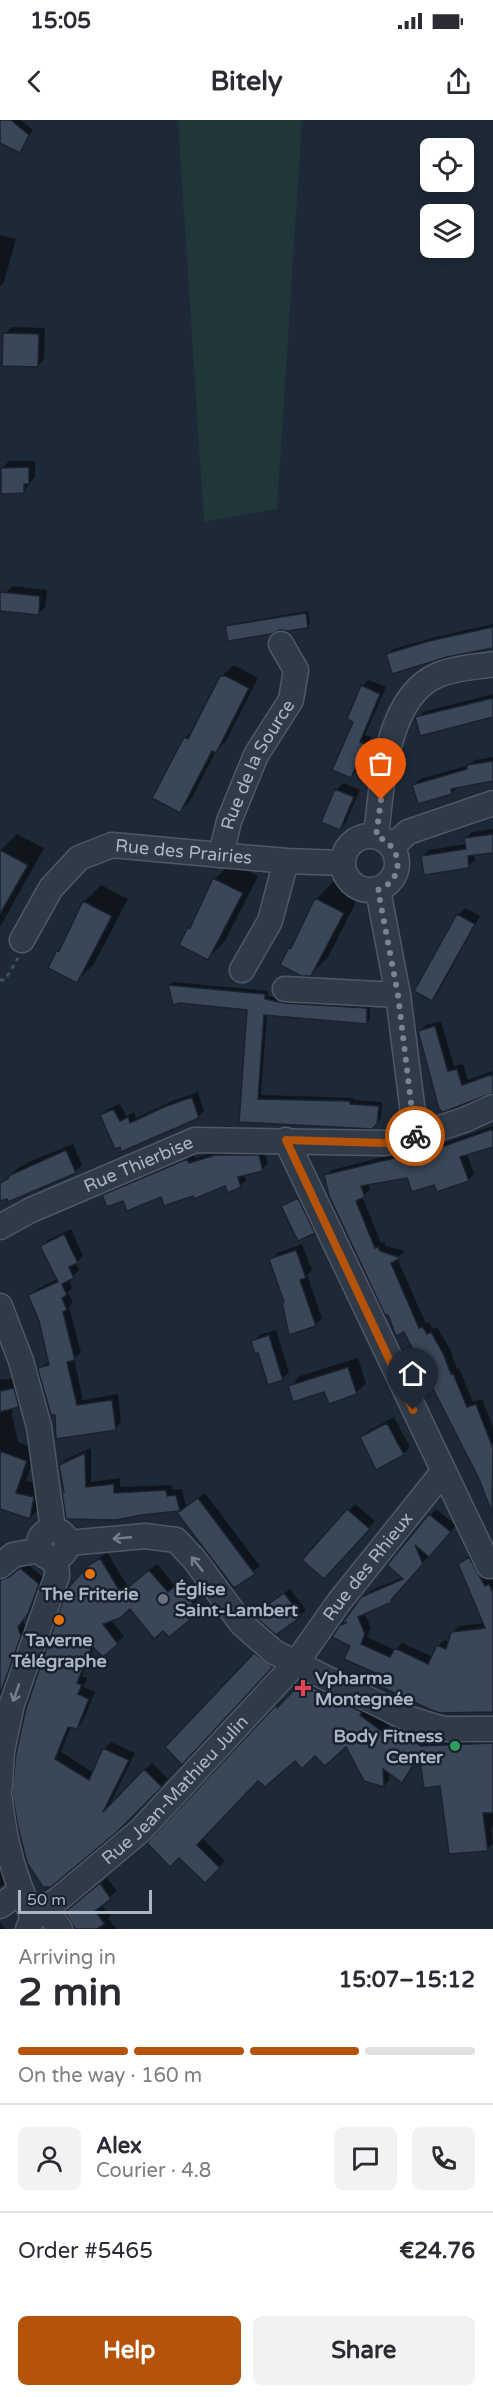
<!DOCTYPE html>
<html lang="en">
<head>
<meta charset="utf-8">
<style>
  :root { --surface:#fff; --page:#f2f2f3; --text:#2b2b33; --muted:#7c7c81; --line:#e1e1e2; --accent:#b45309 }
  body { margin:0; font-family:"Varela Round",sans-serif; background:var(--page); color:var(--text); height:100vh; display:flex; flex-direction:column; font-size:22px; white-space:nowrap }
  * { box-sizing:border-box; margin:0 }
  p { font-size:20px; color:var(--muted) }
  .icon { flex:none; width:33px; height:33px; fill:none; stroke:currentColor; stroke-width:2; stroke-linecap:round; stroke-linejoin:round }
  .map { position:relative; height:1809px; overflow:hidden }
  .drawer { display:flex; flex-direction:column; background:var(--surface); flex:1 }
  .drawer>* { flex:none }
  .controls { position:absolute; left:420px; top:18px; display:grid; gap:12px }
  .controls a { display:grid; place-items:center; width:54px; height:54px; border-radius:9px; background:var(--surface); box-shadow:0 3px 15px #0003; font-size:30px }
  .scale { position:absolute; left:18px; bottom:15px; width:134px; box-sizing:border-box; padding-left:6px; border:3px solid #abb5c5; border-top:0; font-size:16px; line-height:21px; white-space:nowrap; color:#abb5c5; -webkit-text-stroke:4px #17202c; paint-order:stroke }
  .pin { position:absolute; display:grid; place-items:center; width:51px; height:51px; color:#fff; margin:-62px -26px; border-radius:50% 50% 50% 0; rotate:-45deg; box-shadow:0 0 6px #0007 }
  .pin .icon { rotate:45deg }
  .courier { position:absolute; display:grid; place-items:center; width:60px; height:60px; margin:-30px; border:4px solid #b45309; border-radius:50%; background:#fff; color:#222; box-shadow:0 2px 8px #0007 }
  .summary em { font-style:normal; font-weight:800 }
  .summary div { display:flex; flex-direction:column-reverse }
  .summary { display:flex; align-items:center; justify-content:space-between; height:102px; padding:0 18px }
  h1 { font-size:39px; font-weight:800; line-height:45px }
  .bar { display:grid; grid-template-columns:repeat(4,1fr); gap:9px 6px; align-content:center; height:72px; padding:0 18px }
  .bar i { height:8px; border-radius:4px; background:var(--line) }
  .bar .on { background:var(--accent) }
  .bar p { grid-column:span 4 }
  .line { display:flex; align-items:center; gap:15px; padding:0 18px; border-top:2px solid var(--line) }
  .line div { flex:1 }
  .round { display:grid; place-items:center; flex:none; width:63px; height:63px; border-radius:9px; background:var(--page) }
  .action { display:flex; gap:12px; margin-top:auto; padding:12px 18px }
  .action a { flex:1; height:69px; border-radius:9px; background:var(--accent); color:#fff; font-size:24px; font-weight:800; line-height:69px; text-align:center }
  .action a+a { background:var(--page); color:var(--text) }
  .status { display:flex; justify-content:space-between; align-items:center; height:42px; padding:0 30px; background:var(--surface); direction:ltr }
  .status svg { height:16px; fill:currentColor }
  header { display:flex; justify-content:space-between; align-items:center; height:78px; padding:0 18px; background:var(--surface); font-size:27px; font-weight:800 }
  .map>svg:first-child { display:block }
  .green { fill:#203638 }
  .shadow { fill:#0007 }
  .building { fill:#394758; stroke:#19222e; stroke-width:1.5 }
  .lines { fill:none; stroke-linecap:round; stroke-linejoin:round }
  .minor-casing { stroke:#4f5866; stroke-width:27 }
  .path { stroke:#3d5356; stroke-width:3; stroke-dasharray:4.5 4.5; stroke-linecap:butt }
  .minor { stroke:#313b48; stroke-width:24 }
  .oneway { stroke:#747e8d }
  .done { stroke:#7a8493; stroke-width:6; stroke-dasharray:0 10.8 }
  .route { stroke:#b45309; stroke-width:8 }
  .food-dot { fill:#e8710a; stroke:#17202c; stroke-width:2 }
  .worship-dot { fill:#6b7280; stroke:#17202c; stroke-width:2 }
  .health-dot { fill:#e0444e; stroke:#17202c; stroke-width:2 }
  .leisure-dot { fill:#2e9e5b; stroke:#17202c; stroke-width:2 }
  .labels { text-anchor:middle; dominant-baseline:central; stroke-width:5; stroke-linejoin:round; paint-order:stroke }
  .street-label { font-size:18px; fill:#abb5c5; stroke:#17202c }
  .poi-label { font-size:18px; font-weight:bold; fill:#abb5c5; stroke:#17202c; text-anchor:start }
</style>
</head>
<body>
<div class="status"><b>15:05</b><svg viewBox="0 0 49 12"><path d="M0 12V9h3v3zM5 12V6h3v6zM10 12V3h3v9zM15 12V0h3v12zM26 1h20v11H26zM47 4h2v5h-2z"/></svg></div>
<header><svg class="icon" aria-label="back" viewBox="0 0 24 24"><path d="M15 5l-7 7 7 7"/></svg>Bitely<svg class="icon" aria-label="share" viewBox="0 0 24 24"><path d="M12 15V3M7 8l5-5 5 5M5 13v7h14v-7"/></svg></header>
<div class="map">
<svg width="493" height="1809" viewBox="0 0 493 1809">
  <rect width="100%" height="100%" fill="#1e2937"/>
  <path class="green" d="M178,0h124l-25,389 -73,13z"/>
  <path class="shadow" d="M0,0h21l12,10 -14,21 -19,-10z
    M0,115l16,4 -12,43 -4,5z
    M11,207l34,1 -1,31 -6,7 -33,-32z
    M9,341h26v15l-11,16 -22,-24z
    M12,466l35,4 -2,17 -7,7 -38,-4v-18h7z
    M308,491l2,12 -3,3 -80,1 3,-3z
    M493,504v22l-105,9 5,-6 43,-12z
    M232,546h4l22,12 -32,63 -10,10 -26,50 -10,10 5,-73 10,-10 26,-51z
    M369,560l17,7 -21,48 6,2 -14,33 -6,6 4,-55 7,-35z
    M493,574v23l-76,2 6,-7z
    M493,637v23l-35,7 -6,6 -38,-8 6,-6 50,-14 5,-5z
    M343,663l17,7 -14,32 -6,6 -17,-7 14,-32z
    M493,709v22l-19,2 1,7 -7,6 -46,-9 7,-7 37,-6 -1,-5 7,-7z
    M17,714l27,14 -44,79v-76z
    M232,742l26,14 -33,65 -17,17 -19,-30 5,-4 21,-45z
    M333,762l26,14 -31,61 -18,18 -20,-27 4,-4 22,-45z
    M101,765l27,14 -34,65 -17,17 -18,-30 4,-4 21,-45z
    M465,788l15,8 -42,77 -6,6 26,-84z
    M173,862l95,9v5l21,4 81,5v14l-4,4 -99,-9 -6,81 92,3 1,2 28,2 -1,16 -9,9 -131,-7 7,-112 -79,-23z
    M441,901l13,45 9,-2 5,16 25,-9v21l-50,18 -23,-79 6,-6z
    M198,972l6,19 -6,6 -76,33 -20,-35 6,-6 12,-5 6,12 8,-4 2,6 36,-17z
    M493,1006v19l-26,9 7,20 -6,6 -33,4 -27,-8 -40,7 2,7 -8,6 19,47 3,-1 2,4 19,5 -8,7 29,66 3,-2 4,7 4,-2 13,22 7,20 2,-1 14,34 9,-3 11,28v75l-3,1 -10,-25 -154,-302 6,-6 94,-24 1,3z
    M73,1024l9,21 -7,7 -73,11 15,-14 14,-8z
    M222,1030h42l4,14 -6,5 -18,5 2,6 -5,5 -13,6 -3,-7 -31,10 -70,5 -20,-4 6,-5 83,-36 2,4z
    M301,1076l16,33 -3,3 -31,-26z
    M71,1109l12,27 -7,7 3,7 -10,9 3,9 -4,4 5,11 -4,4 12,45 -7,6 9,42 35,-6 3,28 -6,6 -59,-14 -16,-46 10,-7 -10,-40 -10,-26 7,-6 21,-10 -16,-32 6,-7z
    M302,1124l10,26 -5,5 15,43 -7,7 -30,-24 -14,-41 6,-7z
    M276,1210l13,42 -7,7 -29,-37 6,-7z
    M358,1238l8,25 -10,10 -66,-7 10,-10z
    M25,1257l5,17 -12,12 -5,1 -1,8 6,27 19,7 -11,32 19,4 -3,21 -12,12 -30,-11v-127z
    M394,1297l16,30 -7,7 -42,-16 7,-7z
    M91,1328v34l29,-4v9l52,-2 1,5 9,-1 4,17 19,-13 55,73 -26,20 -52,-76 -41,3 -75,-22 -6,-26 6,-6z
    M355,1384l20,17 -44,50 -27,-11z
    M436,1389l20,16 -60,68 1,2 -6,6 -27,12 7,14 -4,10 28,13 7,-7 31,14 5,-11 6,-6 6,2 2,-10 7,-6 26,-3 -25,-59 15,-12 18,28v131l-111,-36 -30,-30 -18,-9 36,-45 33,-14 -14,-13z
    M107,1432l21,35 29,-23 18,22 10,-7 15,19 -9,8 5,6 -27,23 -38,-28 -20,13 13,16 -7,7 -23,4 -12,29 5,2 -4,9 12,5 -12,29 -7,7 -5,-2 -10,26 33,21 10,-24 7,-7 24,11 -28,57 45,-47 16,16 -52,52 -87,31 62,-296z
    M26,1443l18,15 -10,29 -11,13 3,9 -26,77v-129l3,-3 7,1z
    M290,1469l16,21 -5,5 -41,-5z
    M261,1528l17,12 -89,96 -22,-9z
    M308,1558l57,30 37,28 8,-9 17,13 66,-2v88l-2,1 2,16 -6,6 -66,-94 -19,26 -13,-10v9l-5,6 -38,-41 -51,13 -37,21 -56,59 23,23 -20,20 -26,-25 -30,-13 129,-138 5,-4v3z
    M0,1737l8,23 -8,7z
    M107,1758l10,13 -16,13 10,12 -3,2 8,11h-39l-3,-24z
    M0,1802l5,7h-5z"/>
  <path class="building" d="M0,0h11l18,15 -9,18 -20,-10z
    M3,213l36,1 -1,33 -36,-1z
    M29,347v17h-5v9l-23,1v-26z
    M0,472l40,4 -1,19 -39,-4z
    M306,493l2,15 -21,3 -7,-1 -9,4 -43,7 -3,-15z
    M493,507v21l-46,9 -55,17 -6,-20 43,-13z
    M220,556h6l23,12 -33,65 -4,-2 -32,62 -28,-15 32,-61 4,2z
    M361,565l19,9 -20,48 6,2 -15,34 -19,-8 21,-48 -6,-3z
    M493,578v19l-73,19 -5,-19z
    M493,641v20l-42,8 1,5 -34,10 -6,-19 55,-16v-4z
    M335,669l19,8 -14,33 -19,-8z
    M493,714v19l-25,3 1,12 -45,7 -3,-19 45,-7 -2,-11z
    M0,730l28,15 -28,49z
    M213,758l30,15 -35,67 -29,-15 9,-18 2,1z
    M315,778l29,15 -33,63h-10l-21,-11 9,-18 2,1z
    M83,781l29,15 -35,67 -29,-15 9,-18 2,1z
    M457,794l18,10 -43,77 -18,-10z
    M168,865l97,9v5l19,4 83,5v16l-103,-9 -6,84 92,2v3l29,2 -2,18 -5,5 -133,-7 8,-112 -67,-7 -7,2z
    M435,906l13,45 9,-2 5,16 31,-11v19l-50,19 -4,-3 -21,-78z
    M192,977l7,21 -78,34 -1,-5 -5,2 -15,-34 13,-6 7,12 8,-4 2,6 34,-16z
    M493,1009v18l-33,10 9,24 -32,11 -3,-7 -22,7 -5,-14 -46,8 4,11 -9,4 19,47 3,-1 2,4 21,7 -10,5 28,65 4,-1 4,7 4,-2 13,23 7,19 2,-1 14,34 9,-3 17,44 -1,65 -13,-34 -75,-147 -8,4 -8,-21h-3l-56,-119 -5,-21 120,-29z
    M66,1030l10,23 -68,29 -1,-3 -7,2v-18l9,-5 -1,-2z
    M215,1035h44l4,16 -25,6 3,10 -13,6 -3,-7 -31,13 -1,-3 -29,10 -3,-9 -34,14 -4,-10 -16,6 -5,-12 85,-36 2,4z
    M298,1078l17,35 -17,8 -17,-35z
    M64,1114l14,29 -9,4 5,11 -12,6 5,11 -5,3 5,12 -4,2 12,48 -8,2 10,43 35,-5 4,30 -60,9 -1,-24h-4l-13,-45v-2l11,-3 -10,-44 -11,-26 30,-13 -18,-36z
    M296,1130l10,28 -6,2 16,46 -27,9 -7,-32 2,-1 -15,-43z
    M269,1215l14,45 -15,5 -10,-32 -3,1 -4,-13z
    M348,1247l9,27 -28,10 -5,-12 -31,10 -5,-16z
    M14,1268l5,19 -19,5v-21z
    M387,1303l17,32 -28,15 -16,-33z
    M0,1331l27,10 -11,32 18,4 -4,22 -30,-10z
    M85,1333l1,34 28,-3v9l52,-3 1,6 9,-1 4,16 18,-13 57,76 -21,14 -57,-75 2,-2 -37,4 -26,5 -50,-1 -4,-27h2l-5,-27z
    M347,1389l23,20 -46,50 -22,-19z
    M429,1394l22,18 -22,25 -14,-12 8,19 -32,36 1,2 -34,15 7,17 -4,10 29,13 5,-9 33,16 9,-19 9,4 5,-17 34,-4 -27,-64 11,-7 16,29 4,-2 4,8v120l-53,1 -9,-3 -56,-26 5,-9 -36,-16 6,-13 -18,-9 8,-12 7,-3 -6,3 20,-28 42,-18 -16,-14z
    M100,1438l21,35 28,-23 19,22 9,-8 18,22 -10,8 5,6 -21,17 -6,-6 -9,8 -24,-30 -10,9 -17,6 15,20 -15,13 -11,-11 -15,37 5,2 -4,9 11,5 -12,30 -9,-2 -13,32 34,21 14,-32 26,12 -26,52 41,-43 18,18 -45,45 -66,55h-8l-16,-24 -9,-36 -6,-34 4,-40 10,-45 41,-119 22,-24z
    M20,1448l19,16 -11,30 -10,13 3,9 -21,59v-115l9,-3z
    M284,1473l18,23 -26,19 -23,-20z
    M254,1533l19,14 -91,98 -17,-18z
    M304,1563l58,29 -2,3 36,27 6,-10 19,14 72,-3v70h-10l5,38 -39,3 -9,-68 -16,2 -5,-32 -17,27 -19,-14 1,18 -20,-6 -18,-34 -21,19 -10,-10 -13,13 -7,-8 -30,26 -7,-6 -61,64 23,23 -15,15 -26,-25 -9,9 -23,-24 130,-139v4l23,-24z
    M100,1763l11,16 -16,12 10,13 -8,5h-22l-10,-17z"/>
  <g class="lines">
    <defs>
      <g id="minor">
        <circle cx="370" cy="743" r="27"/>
        <path d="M376,716c6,-49 9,-139 62,-161 16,-7 38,-8 55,-11"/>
        <path d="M393,726l15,-14 85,-29"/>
        <path id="s1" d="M221,735l8,-34 27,-66 35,-55 5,-30 -15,-26"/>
        <path d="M378,770l20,105 18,141"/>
        <path id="s2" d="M22,820l29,-52 28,-30 33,-13 174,16 56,2"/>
        <path d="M242,850l28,-49 16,-60"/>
        <path d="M285,869l113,6"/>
        <path d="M286,1020l203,426"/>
        <path id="s3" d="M0,1107l31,-17 164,-70 190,3 31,-7 48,-16 29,-13"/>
        <path d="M0,1186l21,55 18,66 14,102"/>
        <circle cx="53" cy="1424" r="14"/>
        <path d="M68,1423l77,-7 31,4 18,19 48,65 32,28 130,65 39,12h50"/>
        <path d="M0,1446l13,-11 27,-5"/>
        <path d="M0,1666l2,-35 10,-47 45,-128 -1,-18"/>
        <path d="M0,1679c4,40 15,82 33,118"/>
        <path d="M0,1786l20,-14"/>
        <path d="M45,1788l15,21"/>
        <path id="s4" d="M28,1809l5,-12 27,-19 81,-68 155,-167 43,-61 104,-130"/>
      </g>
    </defs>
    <use href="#minor" class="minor-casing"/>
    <path class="path" d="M0,860h5l13,-22"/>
    <use href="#minor" class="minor"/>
  </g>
  <defs><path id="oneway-shaft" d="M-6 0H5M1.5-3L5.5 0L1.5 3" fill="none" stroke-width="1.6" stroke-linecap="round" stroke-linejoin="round" transform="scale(1.5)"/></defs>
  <g class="oneway">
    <use href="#oneway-shaft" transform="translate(122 1418) rotate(175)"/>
    <use href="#oneway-shaft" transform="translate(197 1444) rotate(-128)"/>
    <use href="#oneway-shaft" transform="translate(16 1573) rotate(109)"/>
  </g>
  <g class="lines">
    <path class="done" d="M381,680l-5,36c18,7 28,25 17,43 -2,5 -10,8 -15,11l20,105 17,141"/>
    <path class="route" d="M413,1290l-127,-270 99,3 30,-7"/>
  </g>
  <g class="food-dot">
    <circle cx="90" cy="1454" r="6"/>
    <circle cx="59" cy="1500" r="6"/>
  </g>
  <circle class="worship-dot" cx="163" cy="1479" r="6"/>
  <path class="health-dot" d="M300 1559h6v6h6v6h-6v6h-6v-6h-6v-6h6z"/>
  <circle class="leisure-dot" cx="455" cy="1626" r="6"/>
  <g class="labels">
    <g class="street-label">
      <text stroke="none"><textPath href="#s1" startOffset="98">Rue de la Source</textPath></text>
      <text stroke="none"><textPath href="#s2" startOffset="208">Rue des Prairies</textPath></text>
      <text stroke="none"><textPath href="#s3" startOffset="152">Rue Thierbise</textPath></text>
      <text stroke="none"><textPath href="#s4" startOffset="500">Rue des Rhieux</textPath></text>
      <text stroke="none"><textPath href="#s4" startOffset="204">Rue Jean-Mathieu Julin</textPath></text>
    </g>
    <g class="poi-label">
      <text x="175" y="1469">Église<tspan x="175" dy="21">Saint-Lambert</tspan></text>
      <text x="90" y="1474" text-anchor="middle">The Friterie</text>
      <text x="59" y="1520" text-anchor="middle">Taverne<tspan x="59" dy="21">Télégraphe</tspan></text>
      <text x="315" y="1558">Vpharma<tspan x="315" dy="21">Montegnée</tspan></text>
      <text x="443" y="1616" text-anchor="end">Body Fitness<tspan x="443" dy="21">Center</tspan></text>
    </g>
  </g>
</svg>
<div class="controls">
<a><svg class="icon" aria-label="locate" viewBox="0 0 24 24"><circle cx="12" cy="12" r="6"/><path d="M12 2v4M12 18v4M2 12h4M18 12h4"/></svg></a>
<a><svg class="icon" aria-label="layers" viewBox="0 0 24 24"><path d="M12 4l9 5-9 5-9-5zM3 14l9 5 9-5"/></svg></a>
</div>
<div class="scale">50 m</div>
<div class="pin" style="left:381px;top:680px;background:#ea580c"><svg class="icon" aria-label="bag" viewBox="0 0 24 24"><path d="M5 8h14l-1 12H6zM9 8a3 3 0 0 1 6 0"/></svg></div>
<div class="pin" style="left:413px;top:1290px;background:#1f2937"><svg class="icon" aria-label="home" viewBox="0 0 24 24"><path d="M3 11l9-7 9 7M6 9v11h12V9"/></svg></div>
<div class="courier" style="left:415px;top:1016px"><svg class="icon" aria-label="bike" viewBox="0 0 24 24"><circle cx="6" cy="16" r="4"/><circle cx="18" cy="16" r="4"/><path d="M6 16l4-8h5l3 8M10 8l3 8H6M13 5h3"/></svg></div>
</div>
<section class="drawer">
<div class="summary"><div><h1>2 min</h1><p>Arriving in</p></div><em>15:07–15:12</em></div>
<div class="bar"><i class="on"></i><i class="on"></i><i class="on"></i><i></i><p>On the way · 160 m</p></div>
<div class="line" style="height:108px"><a class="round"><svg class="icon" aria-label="person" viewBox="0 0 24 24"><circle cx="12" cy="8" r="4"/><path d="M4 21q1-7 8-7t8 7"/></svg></a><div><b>Alex</b><p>Courier · 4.8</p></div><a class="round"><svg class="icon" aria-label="chat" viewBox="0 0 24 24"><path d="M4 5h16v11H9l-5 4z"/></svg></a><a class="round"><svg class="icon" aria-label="phone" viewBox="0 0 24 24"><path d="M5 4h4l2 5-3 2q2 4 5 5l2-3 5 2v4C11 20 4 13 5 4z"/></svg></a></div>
<div class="line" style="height:78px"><div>Order #5465</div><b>€24.76</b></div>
<div class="action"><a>Help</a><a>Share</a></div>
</section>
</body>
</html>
